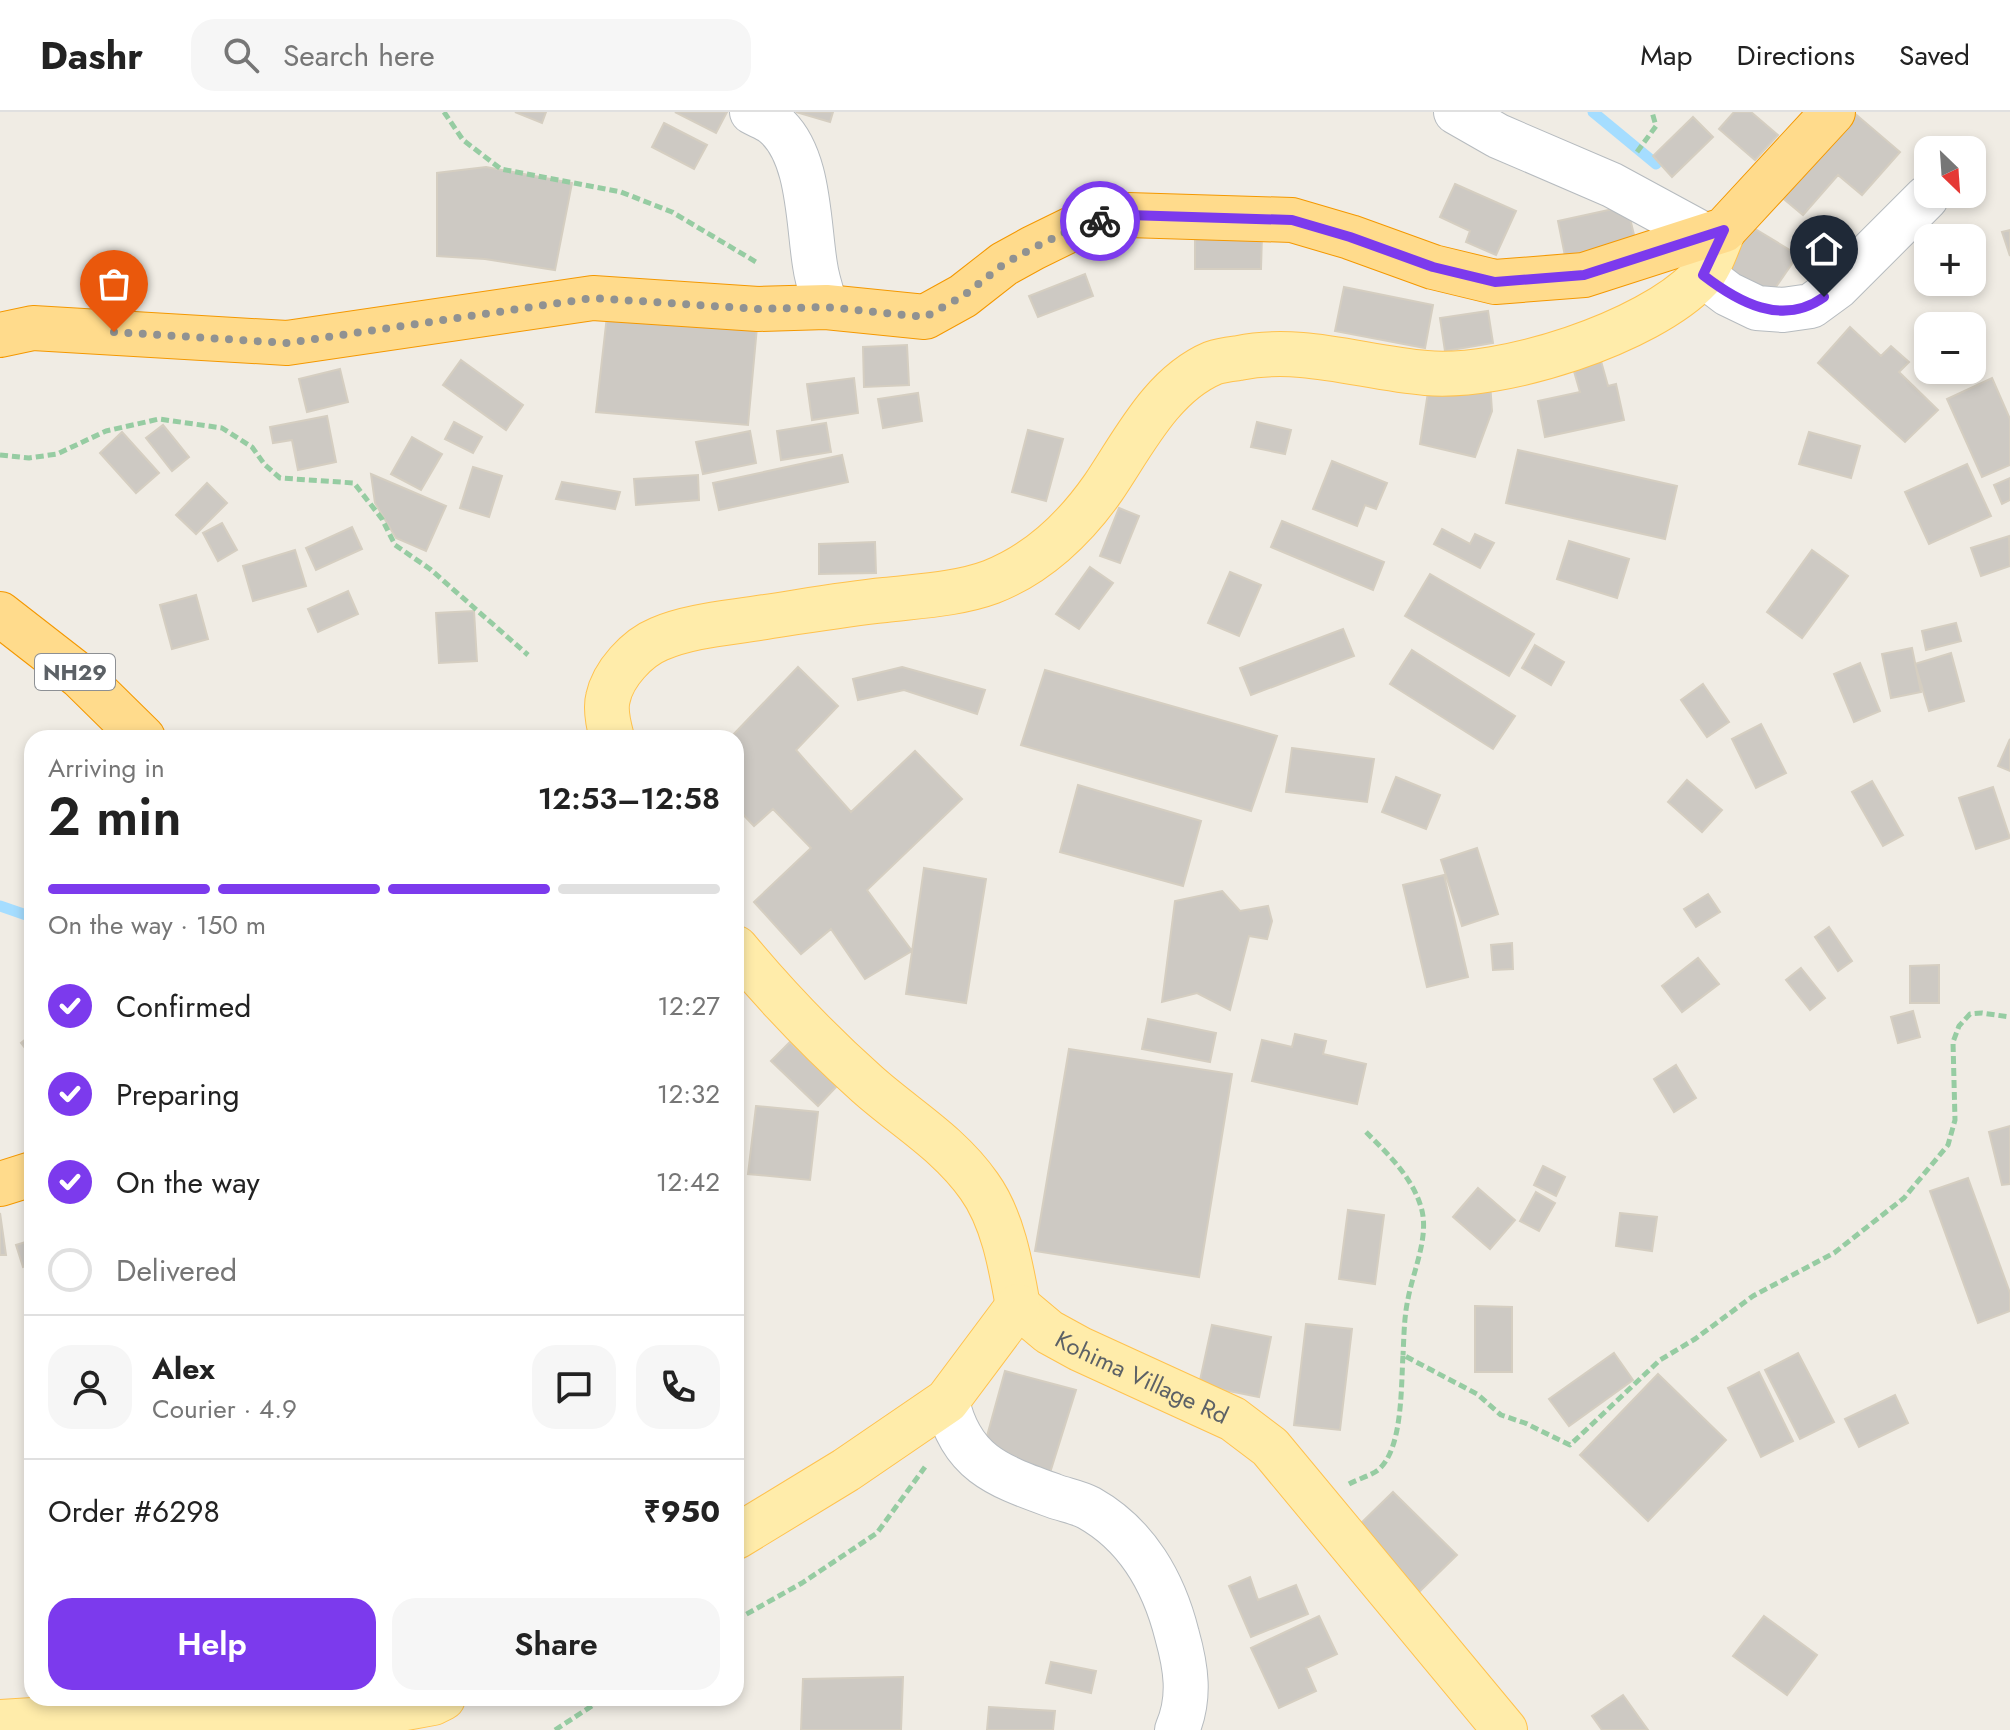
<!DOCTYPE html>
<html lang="en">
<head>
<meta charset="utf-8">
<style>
  :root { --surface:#fff; --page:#f6f6f6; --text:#222; --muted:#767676; --line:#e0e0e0; --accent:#7c3aed }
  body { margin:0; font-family:Jost,sans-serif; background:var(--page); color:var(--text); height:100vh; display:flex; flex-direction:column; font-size:30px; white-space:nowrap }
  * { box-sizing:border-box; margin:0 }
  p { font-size:26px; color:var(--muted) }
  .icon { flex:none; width:44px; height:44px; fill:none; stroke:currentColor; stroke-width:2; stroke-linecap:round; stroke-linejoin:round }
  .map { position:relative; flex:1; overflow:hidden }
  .side { position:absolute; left:24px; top:618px; width:720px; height:976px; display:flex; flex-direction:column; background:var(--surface); border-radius:24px; box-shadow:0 4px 12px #0003 }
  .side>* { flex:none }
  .needle { width:52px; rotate:155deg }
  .tools { position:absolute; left:1914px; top:24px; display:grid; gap:16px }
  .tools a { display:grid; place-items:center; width:72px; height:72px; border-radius:16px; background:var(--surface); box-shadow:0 4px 12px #0003; font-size:40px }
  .pin { position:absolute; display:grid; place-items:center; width:68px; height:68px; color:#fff; margin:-82px -34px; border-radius:50% 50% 50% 0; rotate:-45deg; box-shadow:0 0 8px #0007 }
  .pin .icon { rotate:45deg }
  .courier { position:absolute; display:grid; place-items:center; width:80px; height:80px; margin:-40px; border:6px solid #7c3aed; border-radius:50%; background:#fff; color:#222; box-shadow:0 2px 10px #0007 }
  .head em { font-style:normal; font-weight:600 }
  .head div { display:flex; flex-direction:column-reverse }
  .head { display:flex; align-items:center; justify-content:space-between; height:136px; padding:0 24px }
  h1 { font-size:52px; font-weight:600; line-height:60px }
  .bar { display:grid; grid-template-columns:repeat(4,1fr); gap:12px 8px; align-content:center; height:96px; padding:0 24px }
  .bar i { height:10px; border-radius:6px; background:var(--line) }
  .bar .on { background:var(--accent) }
  .bar p { grid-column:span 4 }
  .line { display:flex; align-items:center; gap:20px; padding:0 24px; border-top:2px solid var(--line) }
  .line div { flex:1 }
  .round { display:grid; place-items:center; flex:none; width:84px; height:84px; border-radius:24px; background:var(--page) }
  ol { padding:0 24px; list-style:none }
  li { display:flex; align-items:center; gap:24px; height:88px }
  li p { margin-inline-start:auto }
  li .icon { padding:8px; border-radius:50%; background:var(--accent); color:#fff; stroke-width:4 }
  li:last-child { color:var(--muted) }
  li i { width:44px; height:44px; border:4px solid var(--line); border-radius:50% }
  .primary-button { display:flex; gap:16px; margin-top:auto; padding:16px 24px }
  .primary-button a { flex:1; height:92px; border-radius:24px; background:var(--accent); color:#fff; font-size:32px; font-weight:600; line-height:92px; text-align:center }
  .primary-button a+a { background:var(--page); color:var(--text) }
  header { display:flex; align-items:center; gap:48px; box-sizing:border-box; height:112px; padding:0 40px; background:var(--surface); border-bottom:2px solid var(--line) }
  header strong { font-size:38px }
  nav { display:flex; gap:44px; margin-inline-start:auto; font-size:28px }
  .search { width:560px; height:72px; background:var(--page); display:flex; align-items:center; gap:20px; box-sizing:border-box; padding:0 28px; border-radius:24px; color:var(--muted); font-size:30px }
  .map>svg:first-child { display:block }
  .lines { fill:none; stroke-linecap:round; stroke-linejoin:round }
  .stream { stroke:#a5ddff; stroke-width:11 }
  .building { fill:#cdc9c3; stroke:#d5cec1; stroke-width:2 }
  .minor-casing { stroke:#b6bbbf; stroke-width:46 }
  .major-casing { stroke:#ffc24e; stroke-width:46 }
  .highway-casing { stroke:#f49800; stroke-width:46 }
  .path { stroke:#96cca2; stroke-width:5; stroke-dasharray:8 4; stroke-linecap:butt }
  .minor { stroke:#fff; stroke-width:44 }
  .major { stroke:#ffecaa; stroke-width:44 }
  .highway { stroke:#ffdb8c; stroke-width:44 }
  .done { stroke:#909292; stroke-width:8; stroke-dasharray:0 14.4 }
  .route { stroke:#7c3aed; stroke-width:10 }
  .labels { text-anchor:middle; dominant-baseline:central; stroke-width:7; stroke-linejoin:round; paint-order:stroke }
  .shield { fill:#fff; stroke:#8d9094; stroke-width:2 }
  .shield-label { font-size:22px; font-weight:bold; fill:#5c6166 }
  .street-label { font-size:24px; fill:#5c6166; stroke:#fff }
</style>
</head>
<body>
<header>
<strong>Dashr</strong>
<div class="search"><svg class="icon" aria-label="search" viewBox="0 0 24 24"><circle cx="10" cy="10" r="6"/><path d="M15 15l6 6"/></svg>Search here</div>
<nav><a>Map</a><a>Directions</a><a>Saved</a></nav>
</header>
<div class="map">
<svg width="2010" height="1618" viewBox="0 0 2010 1618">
  <rect width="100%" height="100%" fill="#f0ece4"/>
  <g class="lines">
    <path class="stream" d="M1593,0l63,52
      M0,794l32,11"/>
  </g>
  <path class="building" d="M515,0h31l-4,11z
    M675,0h52l-11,21z
    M796,0h37l-3,10z
    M1734,0h17l27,23 -23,25 -36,-31z
    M1853,0l47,40 -38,43 -24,-20 -35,40 -24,-20z
    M1693,5l20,20 -41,40 -19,-21z
    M664,11l43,22 -13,24 -42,-22z
    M486,55l86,16 -17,87 -70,-11 -48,-3v-83z
    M1455,72l61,27 -20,44 -30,-13 4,-11 -30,-14z
    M1627,94l8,33 -70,17 -7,-35z
    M1752,115l46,28 -27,39 -52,-14z
    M2010,118v26l-8,-24z
    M1195,123h67l-1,34h-66z
    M1085,162l8,22 -55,21 -9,-21z
    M1344,175l89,18 -8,43 -90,-17z
    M1488,199l5,32 -48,8 -5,-33z
    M607,204l150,11 -9,98 -152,-13z
    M1850,215l31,29 10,-10 18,16 -10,10 39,38 -33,32 -87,-79z
    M907,233l2,40 -45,2 -1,-40z
    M1599,242l9,32 8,-2 8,36 -79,17 -7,-36 42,-9 -9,-31z
    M461,248l62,45 -17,25 -63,-45z
    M340,257l8,33 -41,10 -8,-33z
    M854,266l4,35 -46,7 -5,-36z
    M1992,266l18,41v46l-28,12 -35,-78z
    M1490,270l2,29 -17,46 -55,-13 8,-52z
    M918,281l4,28 -39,7 -5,-29z
    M327,304l9,46 -38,8 -6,-30 -19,3 -3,-16z
    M454,310l28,15 -9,16 -28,-14z
    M1257,310l34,8 -6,24 -34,-7z
    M826,311l5,29 -50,8 -4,-29z
    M163,313l26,32 -17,14 -26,-33z
    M1028,318l35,9 -17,62 -34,-9z
    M750,319l6,32 -53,11 -7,-32z
    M122,320l37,41 -23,20 -36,-40z
    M1809,320l51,14 -9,32 -52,-14z
    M412,325l30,17 -21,36 -30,-16z
    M1518,338l159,36 -12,53 -159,-36z
    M842,343l6,27 -129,28 -6,-27z
    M1332,349l55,22 -11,26 -11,-4 -8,21 -44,-17z
    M1967,352l24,52 -62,28 -24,-52z
    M473,355l29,9 -13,41 -29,-9z
    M371,362l75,32 -20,45 -30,-13 -21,-35z
    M698,363l1,25 -63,5 -2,-26z
    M2010,366v22l-8,4 -8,-19z
    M562,370l58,10 -5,17 -59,-10z
    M207,371l20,20 -31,31 -20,-19z
    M1119,396l20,8 -19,47 -20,-7z
    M1282,409l102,41 -11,28 -102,-43z
    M222,411l15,27 -19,11 -15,-28z
    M352,415l10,22 -46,21 -10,-22z
    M1442,417l28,15 5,-10 19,9 -14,25 -46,-24z
    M2009,424l1,30 -29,10 -10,-28z
    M1569,429l60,18 -12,39 -60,-19z
    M875,430l1,31 -57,1v-30z
    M295,438l11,36 -53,15 -10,-35z
    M1812,438l36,26 -46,62 -35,-26z
    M1090,455l23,16 -34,46 -23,-15z
    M1230,460l31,13 -22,51 -31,-13z
    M1430,462l104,60 -25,42 -104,-60z
    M348,479l10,23 -40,18 -10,-23z
    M196,483l12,44 -36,10 -12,-44z
    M474,499l3,50 -38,2 -3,-50z
    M1956,511l5,18 -35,9 -4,-19z
    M1343,517l11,27 -103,39 -11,-27z
    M1535,533l29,17 -13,23 -29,-17z
    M1912,536l9,44 -30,6 -9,-44z
    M1412,538l103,66 -22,33 -103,-65z
    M1951,541l13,48 -35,10 -14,-47z
    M1860,551l20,48 -26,11 -20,-48z
    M798,555l40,39 -42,44 55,62 64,-61 47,48 -95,91 45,61 -47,28 -34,-50 -30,25 -47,-52 57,-54 -38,-39 -19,17 -18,-19v-69h-6z
    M902,555l83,23 -8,24 -73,-24 -46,10 -5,-21z
    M1045,558l232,66 -26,75 -230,-66z
    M1703,572l26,38 -22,15 -26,-37z
    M1761,612l25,49 -30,15 -24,-49z
    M2010,627v32l-12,-5z
    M1292,636l82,11 -7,43 -81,-10z
    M1396,665l44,18 -14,34 -44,-17z
    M1687,668l35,30 -20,22 -34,-30z
    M1872,669l31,54 -20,11 -31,-54z
    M1078,673l123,36 -18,65 -123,-34z
    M1993,675l17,51 -34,11 -17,-51z
    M1477,736l21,66 -36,12 -21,-66z
    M924,756l62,11 -20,124 -60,-9z
    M1444,763l24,102 -41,10 -24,-102z
    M1222,779l18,20 28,-5 4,15 -5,18 -18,-3 -19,74 -33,-17 -35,9 13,-101z
    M1708,782l12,18 -24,15 -12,-18z
    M1829,815l23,34 -14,10 -23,-34z
    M1512,831l1,26 -20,1 -2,-25z
    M1698,846l21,26 -37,28 -20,-26z
    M1939,853v38h-29v-37z
    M1801,856l24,30 -15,12 -24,-30z
    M1913,899l7,26 -22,6 -7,-26z
    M1148,907l68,14 -6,29 -68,-13z
    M32,922v23l-11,-14z
    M1295,922l31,7 -3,13 43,10 -9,40 -105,-23 10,-41 30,7z
    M790,930l47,44 -19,20 -47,-45z
    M1069,937l163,25 -33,203 -164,-26z
    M1676,953l20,33 -22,14 -20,-33z
    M756,994l62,6 -8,68 -62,-6z
    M2010,1014v58l-8,1 -13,-53z
    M1543,1054l22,11 -9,19 -22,-11z
    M1968,1066l42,115v18l-32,12 -48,-132z
    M1478,1076l37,32 -25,29 -37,-32z
    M1536,1080l19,11 -16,28 -19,-10z
    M1348,1098l36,5 -9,69 -36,-5z
    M0,1101l6,42h-6z
    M1620,1101l37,4 -5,34 -36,-5z
    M32,1128v24l-9,3 -7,-22z
    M1475,1194l37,1v65h-37z
    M1306,1212l46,5 -12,101 -46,-5z
    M1212,1213l59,12 -12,60 -60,-12z
    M1614,1241l19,27 -64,46 -20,-27z
    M1798,1241l36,69 -34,17 -35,-69z
    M1005,1259l71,19 -27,86 -67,-22z
    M1759,1260l34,69 -32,16 -33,-69z
    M1658,1262l68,66 -78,81 -68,-66z
    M1895,1283l13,28 -49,24 -14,-28z
    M1393,1380l64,63 -38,37 -63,-64z
    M1250,1465l8,23 38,-15 12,29 -57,23 -22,-51z
    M1319,1504l18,38 -31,14 10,23 -37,17 -28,-60z
    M1764,1504l53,39 -30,40 -54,-39z
    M1051,1550l45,9 -5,22 -45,-10z
    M903,1565l-2,53h-100l2,-51z
    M1623,1583l25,35h-46l-10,-14z
    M989,1595l66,4 -2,19h-66z"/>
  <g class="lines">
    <defs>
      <path id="minor" d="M752,0c7,4 16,7 22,12 36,30 34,99 41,141 2,15 7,29 11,42
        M1456,0l42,24 114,49 94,51
        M1703,163l25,19 29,14 26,2 28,-4 26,-19 89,-89
        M947,1289c14,63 52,75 107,95 11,4 24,6 35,12 48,27 75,75 88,127 9,32 14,63 0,95"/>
      <g id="major">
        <path d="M612,626c-3,-11 -7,-29 -4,-40 5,-24 29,-50 51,-59 33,-14 71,-16 106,-22 40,-6 80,-13 120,-17 34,-4 74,-6 106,-18 46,-18 84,-54 112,-94 30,-44 58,-103 110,-125 8,-3 18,-4 26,-5 64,-13 124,10 187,15 76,7 222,-40 274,-95 11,-12 17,-33 24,-48"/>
        <path d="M736,836c40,48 84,94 131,136 38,34 82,59 112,102 24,33 32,81 39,120"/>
        <path id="s1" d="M1018,1194l31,26 31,17 153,70 37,28 235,283"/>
        <path d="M736,1425l110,-67 101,-69 71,-95"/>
        <path d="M0,1610l127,-8 44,-6 43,1 44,14 44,4 131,-24 10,-5"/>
      </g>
      <path id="highway" d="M0,223l33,-7 254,15 306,-45 165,11 68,-2 99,10 38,-21 41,-32 29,-16 47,-23 48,-10 164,5 58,17 83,30 62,15 89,-7 140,-45 109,-118
        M0,502l81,63 62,61
        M0,1072l32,-10"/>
    </defs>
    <use href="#minor" class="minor-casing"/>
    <use href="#major" class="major-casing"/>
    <use href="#highway" class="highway-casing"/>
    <path class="path" d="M444,0l19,28 38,29 120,23 51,20 84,50
      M1637,40l19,-26 -4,-14
      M0,343l29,3 28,-4 49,-23 53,-12 63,9 30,19 13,18 15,13 74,5 28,36 13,26 35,24 98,86
      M1366,1020c22,22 46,45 55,75 9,29 -8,64 -13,92 -4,18 -4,38 -5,56
      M1349,1372c9,-5 21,-8 29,-14 25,-20 23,-85 25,-115l74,39 24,21 24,8 45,22 90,-85 35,-21 58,-43 81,-43 70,-55 44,-53 7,-25 -2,-78 6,-16 11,-12 12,-1 28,4
      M736,1508l66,-37 75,-50 48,-66
      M555,1618l49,-32"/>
    <use href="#minor" class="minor"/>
    <use href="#major" class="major"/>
    <use href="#highway" class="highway"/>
  </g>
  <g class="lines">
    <path class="done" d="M114,220l173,11 306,-45 165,11 68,-2 99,10 38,-21 41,-32 29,-16 47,-23 20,-4"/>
    <path class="route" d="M1100,109l28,-6 164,5 58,17 83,30 62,15 89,-7 140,-45 -21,45c35,27 79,52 121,22"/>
  </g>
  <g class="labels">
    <rect class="shield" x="35" y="542" width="80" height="36" rx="6"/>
    <g class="shield-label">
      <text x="75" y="560">NH29</text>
    </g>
    <g class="street-label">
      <text stroke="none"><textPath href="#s1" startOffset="144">Kohima Village Rd</textPath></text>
    </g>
  </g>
</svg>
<div class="tools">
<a><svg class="needle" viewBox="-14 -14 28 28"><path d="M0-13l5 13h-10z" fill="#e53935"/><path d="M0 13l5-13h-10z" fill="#767676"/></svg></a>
<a>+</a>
<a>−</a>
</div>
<div class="pin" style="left:114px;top:220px;background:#ea580c"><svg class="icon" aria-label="bag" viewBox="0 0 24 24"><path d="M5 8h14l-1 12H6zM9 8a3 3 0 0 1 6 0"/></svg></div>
<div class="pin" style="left:1824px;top:185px;background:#1f2937"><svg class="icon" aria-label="home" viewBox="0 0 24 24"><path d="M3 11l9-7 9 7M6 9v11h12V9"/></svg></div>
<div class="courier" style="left:1100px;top:109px"><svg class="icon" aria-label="bike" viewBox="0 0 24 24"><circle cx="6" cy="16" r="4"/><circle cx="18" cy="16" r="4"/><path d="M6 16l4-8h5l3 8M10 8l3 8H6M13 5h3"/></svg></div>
<section class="side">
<div class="head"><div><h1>2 min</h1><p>Arriving in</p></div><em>12:53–12:58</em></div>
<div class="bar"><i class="on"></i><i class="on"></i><i class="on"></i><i></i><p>On the way · 150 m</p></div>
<ol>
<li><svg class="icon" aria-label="check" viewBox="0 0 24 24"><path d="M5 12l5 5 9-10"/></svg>Confirmed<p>12:27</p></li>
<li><svg class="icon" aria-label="check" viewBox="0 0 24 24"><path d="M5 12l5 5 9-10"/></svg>Preparing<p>12:32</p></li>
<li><svg class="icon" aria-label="check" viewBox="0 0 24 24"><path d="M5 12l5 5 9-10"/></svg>On the way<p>12:42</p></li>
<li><i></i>Delivered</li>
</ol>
<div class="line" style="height:144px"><a class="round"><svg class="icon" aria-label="person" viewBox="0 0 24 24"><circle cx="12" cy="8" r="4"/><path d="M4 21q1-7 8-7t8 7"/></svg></a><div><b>Alex</b><p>Courier · 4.9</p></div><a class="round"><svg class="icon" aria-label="chat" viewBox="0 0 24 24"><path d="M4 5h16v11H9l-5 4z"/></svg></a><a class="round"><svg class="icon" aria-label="phone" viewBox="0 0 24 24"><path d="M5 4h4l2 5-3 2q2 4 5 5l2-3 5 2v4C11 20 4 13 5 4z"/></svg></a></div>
<div class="line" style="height:104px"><div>Order #6298</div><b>₹950</b></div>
<div class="primary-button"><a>Help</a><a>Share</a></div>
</section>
</div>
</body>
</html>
